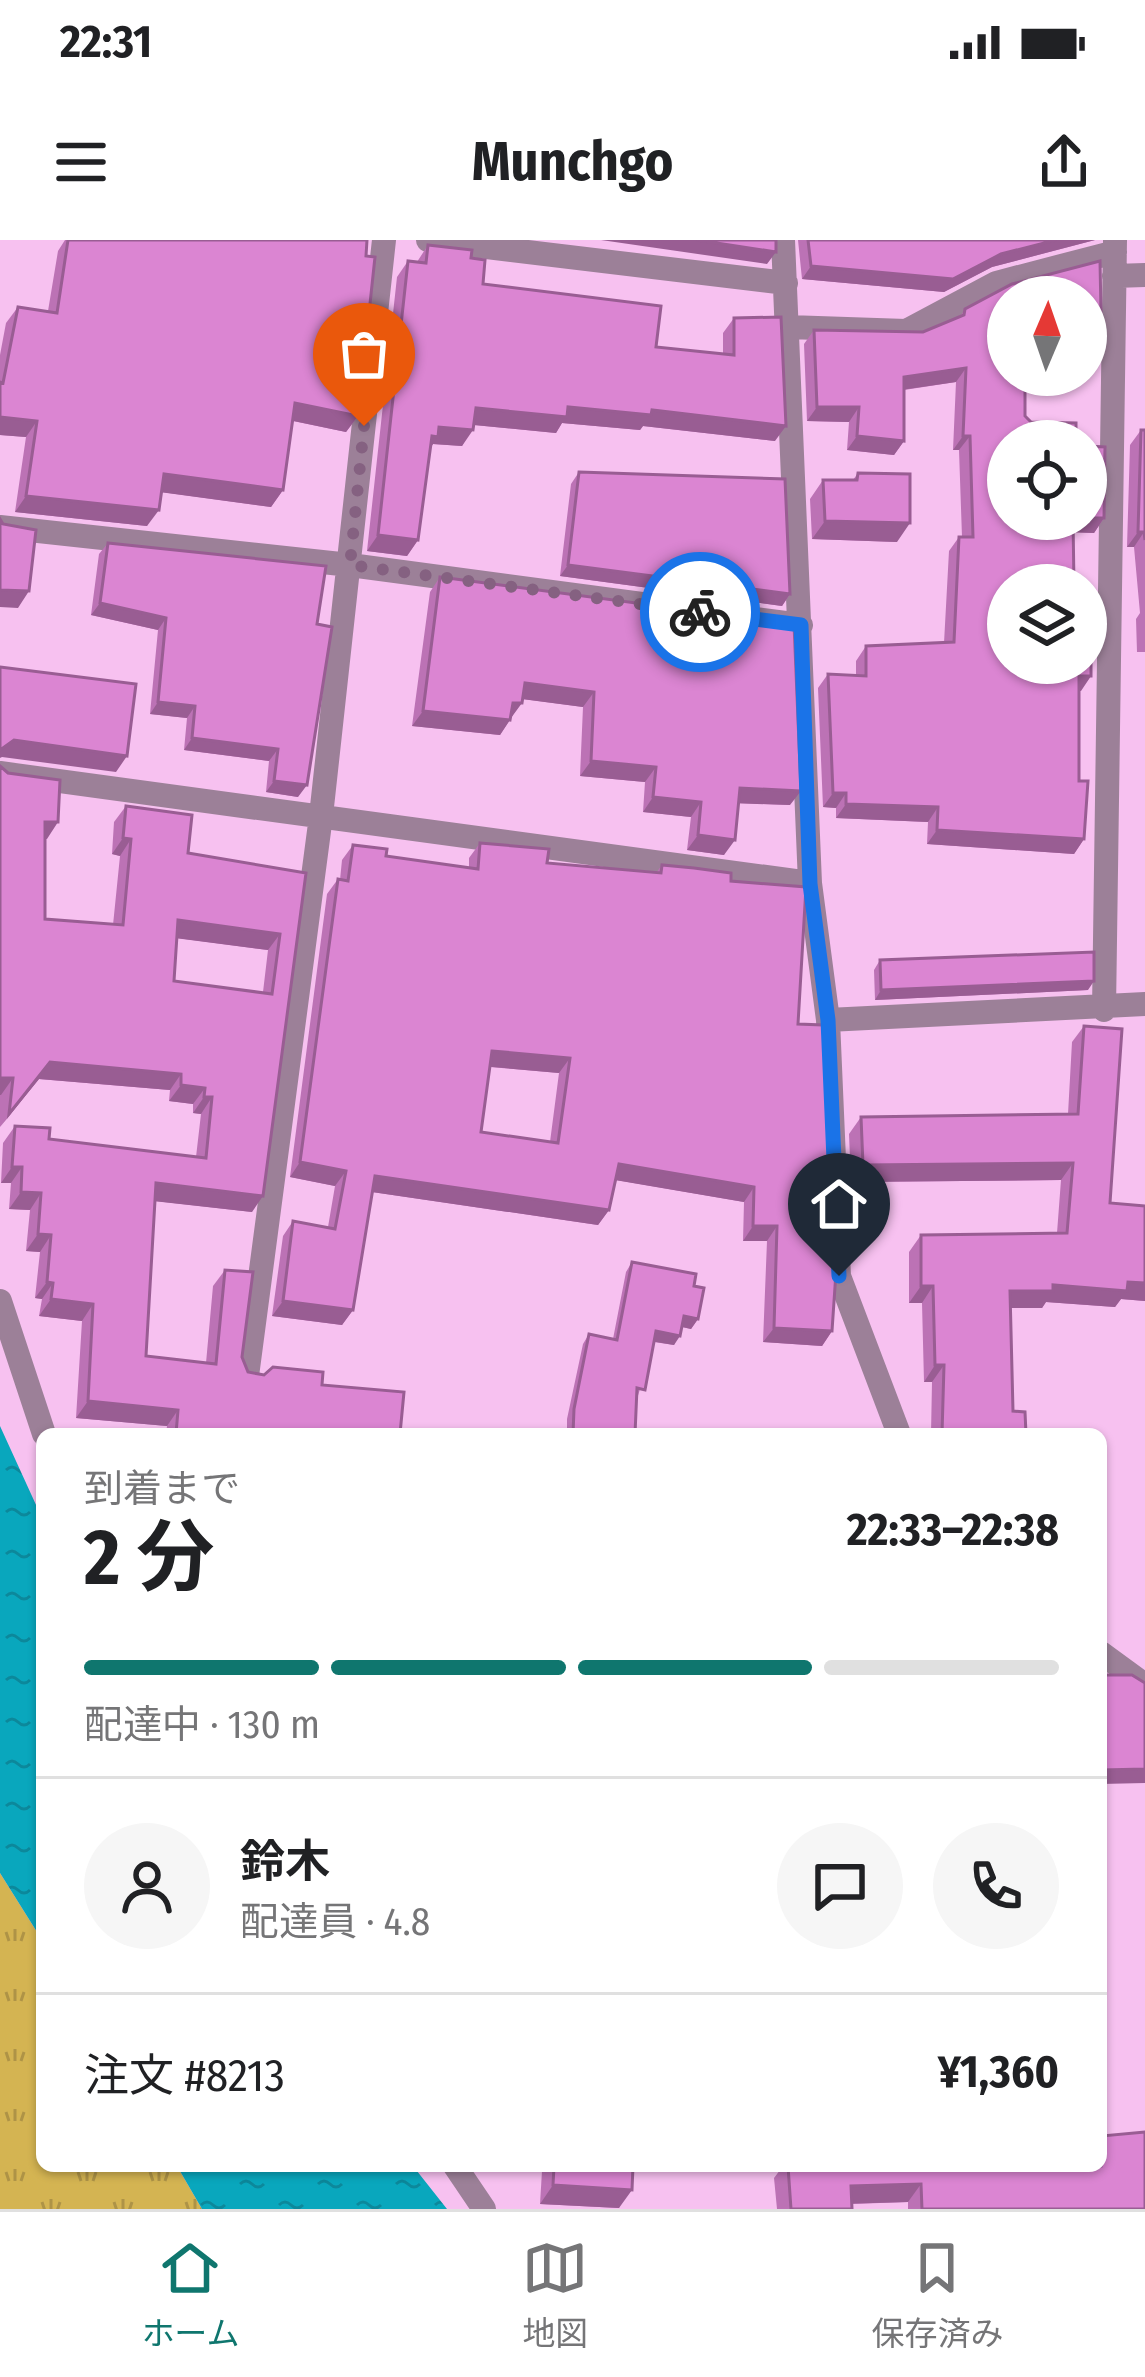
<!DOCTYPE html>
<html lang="ja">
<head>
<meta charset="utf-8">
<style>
  :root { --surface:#fff; --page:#f6f6f6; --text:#202124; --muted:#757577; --line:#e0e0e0; --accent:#0f766e }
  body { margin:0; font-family:"Fira Sans Condensed","Noto Sans JP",sans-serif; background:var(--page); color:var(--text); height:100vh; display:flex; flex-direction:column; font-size:45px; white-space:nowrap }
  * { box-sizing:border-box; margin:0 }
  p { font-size:39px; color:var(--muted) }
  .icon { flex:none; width:66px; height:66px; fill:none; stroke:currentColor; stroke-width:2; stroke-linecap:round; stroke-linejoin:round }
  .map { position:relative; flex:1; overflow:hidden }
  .sheet { position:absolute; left:36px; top:1188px; width:1071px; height:744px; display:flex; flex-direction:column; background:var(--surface); border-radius:18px; box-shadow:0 3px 9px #0004 }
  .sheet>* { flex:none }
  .needle { width:78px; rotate:2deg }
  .buttons { position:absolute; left:987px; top:36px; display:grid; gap:24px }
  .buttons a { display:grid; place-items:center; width:120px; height:120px; border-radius:50%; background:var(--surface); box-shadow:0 3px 9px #0004; font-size:60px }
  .pin { position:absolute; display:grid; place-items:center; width:102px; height:102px; color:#fff; margin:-123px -51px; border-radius:50% 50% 50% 0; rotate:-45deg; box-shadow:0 0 12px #0007 }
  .pin .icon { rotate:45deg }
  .courier { position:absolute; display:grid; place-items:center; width:120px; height:120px; margin:-60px; border:9px solid #1a73e8; border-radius:50%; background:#fff; color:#222; box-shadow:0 3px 15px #0007 }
  .head em { font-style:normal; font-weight:700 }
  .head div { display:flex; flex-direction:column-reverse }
  .head { display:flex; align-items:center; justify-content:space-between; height:204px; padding:0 48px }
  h1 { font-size:78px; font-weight:700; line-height:90px }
  .bar { display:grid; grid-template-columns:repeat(4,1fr); gap:18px 12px; align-content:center; height:144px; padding:0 48px }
  .bar i { height:15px; border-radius:9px; background:var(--line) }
  .bar .selected { background:var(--accent) }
  .bar p { grid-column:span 4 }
  .line { display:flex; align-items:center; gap:30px; padding:0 48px; border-top:3px solid var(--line) }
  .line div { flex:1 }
  .round { display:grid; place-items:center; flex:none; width:126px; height:126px; border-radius:63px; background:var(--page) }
  .status { display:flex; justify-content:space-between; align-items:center; height:84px; padding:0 60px; background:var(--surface); direction:ltr }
  .status svg { height:33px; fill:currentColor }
  header { display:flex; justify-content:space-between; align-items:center; height:156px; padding:0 48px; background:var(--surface); font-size:54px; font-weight:700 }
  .tabs { display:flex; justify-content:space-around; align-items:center; height:168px; border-top:3px solid var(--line); background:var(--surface); font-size:33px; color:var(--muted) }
  .tabs a { display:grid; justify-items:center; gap:6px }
  .tabs .selected { color:var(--accent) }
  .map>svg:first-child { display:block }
  .park { fill:url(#park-tufts) }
  .water { fill:url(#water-ripples) }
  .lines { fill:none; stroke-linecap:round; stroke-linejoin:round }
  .street { stroke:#9c8098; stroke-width:24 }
  .wall { fill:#bc72b5; fill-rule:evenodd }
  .shaded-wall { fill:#995d93 }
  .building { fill:#db85d2; stroke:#995d93; stroke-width:3; fill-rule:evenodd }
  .done { stroke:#856181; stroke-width:12; stroke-dasharray:0 21.6 }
  .route { stroke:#1a73e8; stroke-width:15 }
</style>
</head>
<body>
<div class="status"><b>22:31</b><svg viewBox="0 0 49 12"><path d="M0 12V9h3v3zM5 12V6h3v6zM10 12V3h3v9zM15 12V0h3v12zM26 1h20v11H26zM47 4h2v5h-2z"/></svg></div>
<header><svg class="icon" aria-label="menu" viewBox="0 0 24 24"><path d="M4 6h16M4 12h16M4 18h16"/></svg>Munchgo<svg class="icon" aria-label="share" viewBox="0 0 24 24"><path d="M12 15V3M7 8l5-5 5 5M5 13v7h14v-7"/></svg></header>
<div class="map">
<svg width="1145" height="1969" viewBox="0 0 1145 1969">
  <defs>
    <pattern id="park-tufts" width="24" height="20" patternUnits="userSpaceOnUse" patternTransform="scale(3)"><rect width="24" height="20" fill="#d4b452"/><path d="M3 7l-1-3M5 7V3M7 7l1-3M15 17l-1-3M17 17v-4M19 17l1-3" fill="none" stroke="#ae9346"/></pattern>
    <pattern id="water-ripples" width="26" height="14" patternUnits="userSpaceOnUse" patternTransform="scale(3)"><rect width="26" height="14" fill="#09a7bd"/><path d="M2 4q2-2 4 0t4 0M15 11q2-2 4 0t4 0" fill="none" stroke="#0c889b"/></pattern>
  </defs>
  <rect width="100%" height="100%" fill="#f7c1f0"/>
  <path class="park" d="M0,1633l42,67v226h135l25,43h-202z"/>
  <path class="water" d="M0,1186l42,92v422l-42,-67z
    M177,1926h236l34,43h-245z"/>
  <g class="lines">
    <path class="street" d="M428,0l358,43
      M783,0l27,643 18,137 11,256 60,158
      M1114,36l31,-1
      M788,87l118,4 90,-48 119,-31
      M0,287l350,38 451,60
      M0,533l810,110
      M1104,770l11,-770
      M828,780l317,-16
      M0,1061l44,133
      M247,1136l74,-560 63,-576
      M1101,1413l44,32
      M455,1926l29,43"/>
  </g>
  <path class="wall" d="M65,0h302l-9,176 -12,16 -53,-11 -10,69 -12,17 -110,-15 -14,34 -132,-14 11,-75 -26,-2v-80l6,-32 12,-16 30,4 10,-60z
    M798,0h297l-103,27 -48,25 -142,-13z
    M428,5l43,13 12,26 173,63 67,7v-21l11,-15 41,123 -132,-15 -3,4 -78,-7 -6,10 -82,-8 -12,21 -29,-2 -3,4 -12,92 -11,16 -40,-5 30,-274 11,-16 9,1z
    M1100,21l1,51 -10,15h-5v-30h-78v78h9l1,10 7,1v30l6,6 45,1v18h-68v78h78v-73l19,1 -1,71 -10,15 -21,-1 1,53h-66v78h78v-37h5v50l-12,15v90h9l-4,58 -10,15 -147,-10 1,-22 -92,-4v-10l-13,-1 -5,-119 10,-14 28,1v-14l10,-15 78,-3 5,-92 10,-14h3l-3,-87h-6l3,-68 -52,8v51l-10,14 -47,-5 2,-28 -42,-1 -3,-77 10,-14 109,2 37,-15 5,-8 47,-25z
    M1141,190h4v222h-8l-1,-33 4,-6 -6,-66h-7l3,-102z
    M579,232l211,122 -8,12 -222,-30 11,-92z
    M858,233l39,69 -85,-3 -2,-40 13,-19h30z
    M108,303l209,81 -19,173 -32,-5 3,-31 -85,-11 3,-32 -37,-4 8,-84 -67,-15 8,-61z
    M440,337l350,228 -52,-2 -14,52 -37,-5 4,-33 -48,-5 2,-30 -65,-6 3,-69 -60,-8 -23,36 -88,-9 18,-134z
    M0,526l47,73h-2v80l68,6 7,-69 -8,-2 2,-32 12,-16 62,47 118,20 -54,339 -97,-11 -9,155 60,7 7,-77 12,-16 17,87 6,15 74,13 78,49h-234l1,-8 -91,-8 6,-97 -43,-5 3,-17 -7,-1 5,-46 -14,-1 4,-41 -21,-1 2,-26h-10l2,-40 12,-17 34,13 147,18 5,-43 -8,-1v-9l-24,-3 1,-11 -131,-11 -39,48zM177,698l91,12 -5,42 -89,-11z
    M480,603l67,20 109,10 6,-8 69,16 67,143 34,307 -10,15 -59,-4 4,-101h-24l1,-39 -128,-22 -7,30 -11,15 -226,-33 -19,118 -11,15 -70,-9 11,-80 10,-15 35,6 7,-41 -45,-9 37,-283 11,-15 2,1 2,-20 11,-15 33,11 83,12v-10zM490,827l69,6 -9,69 -69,-10z
    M880,720l208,30 -213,10 -1,-30z
    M1084,786l26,177 35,3v95l-24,-2 -6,8 -69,-5 -4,6h-32l3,103 13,23h-95l1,-52h-8l-2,-79h-13v-51l12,-17 136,-2 4,-53 -210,2 -2,-48 12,-17 207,-3 4,-72z
    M632,1022l62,24 4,33 -7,10 -9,-2 -8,18 -20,-3 -17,57 -2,35h-68v-15l16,-75 6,-10 24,5 13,-67z
    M546,1926h87l-14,42 -79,-4 2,-33z
    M783,1926h318l44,43h-237v-7l-56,2v5h-75l-3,-31z"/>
  <path class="shaded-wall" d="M601,0h96l79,12 -9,12z
    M1056,0h39l-103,27 -48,25 -142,-13 9,-13 190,-12z
    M1101,72l-10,15h-5v-14z
    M966,128l-10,14 -62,9 10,-14z
    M295,163l63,13 -12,16 -62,-13z
    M568,167l84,3 134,16 -11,15 -132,-15 -3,4 -78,-7 -6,10 -92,-9 12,-16z
    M817,167h42l-10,15 -42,-1z
    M0,177l37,4 -11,16 -26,-2z
    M439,187l34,3 -11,16 -29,-2 -6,9 -6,-1z
    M857,196l47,5 -10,14 -47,-5z
    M963,196h7l-11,14h-6z
    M164,234l119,16 -12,17 -119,-16z
    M26,256l133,14 -12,16 -132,-14z
    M1104,278l-10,15 -31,-1 9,-13z
    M825,281l85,2 -13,19 -85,-3z
    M1138,292h6l-10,15h-7z
    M378,295l40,5 -11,16 -40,-5z
    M568,325l222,29 -8,12 -222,-30z
    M0,350l29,1 -11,17 -18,-1z
    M100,363l66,15 -8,12 -67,-15z
    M1079,436h12l-10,15h-12z
    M525,443l69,9 -11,15 -69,-9z
    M158,462l37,4 -8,12 -37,-4z
    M513,463h9l-11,15z
    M423,471l87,9 -10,15 -88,-9z
    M192,498l86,11 -9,12 -85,-11z
    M14,500l113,16 -11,16 -114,-15 -2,1v-8z
    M591,521l65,6 -11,15 -65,-6z
    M274,541l33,4 -9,12 -32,-5z
    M740,548l61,3 -11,14 -61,-2z
    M833,553h13l-10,15 -13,-1z
    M653,557l48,5 -10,15 -48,-5z
    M846,564l92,3 -10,15 -92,-4z
    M45,582h13l-11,17 -13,-1z
    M937,590l147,9 -10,15 -147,-10z
    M698,595l37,5 -11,15 -37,-5z
    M123,598l8,1 -11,17 -8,-2z
    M178,680l102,14 -12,16 -101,-13z
    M1094,741l-6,9 -213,10 6,-10z
    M492,811l78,7 -11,15 -78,-7z
    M50,822l131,12 -11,16 -131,-11 -39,48z
    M0,838h13l-12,17h-1z
    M181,845l24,3 -12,16 -24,-3z
    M204,857h8l-11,17 -8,-1z
    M300,922l46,9 -11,15 -45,-9z
    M1073,923l-12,17 -210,2 12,-17z
    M619,924l135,23 -10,15 -135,-23z
    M12,927h10l-11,16h-10z
    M375,936l234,34 -11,15 -233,-34z
    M156,943l107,13 -11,16 -108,-12z
    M21,952l20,1 -11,17 -21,-1z
    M753,986h24l-10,15h-24z
    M38,994l13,1 -11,17 -14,-1z
    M47,1042l6,1 -11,16 -7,-1z
    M1128,1042l17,1v18l-24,-2 -6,8 -69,-5 -4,6h-44l12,-17 43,-6z
    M921,1046h12l-11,17h-13z
    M51,1059l42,5 -11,17 -43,-5z
    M283,1061l70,9 -11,15 -70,-9z
    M684,1076l14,3 -7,10 -13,-3z
    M774,1088l58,3 -10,15 -59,-4z
    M656,1091l24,5 -6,9 -24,-4z
    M935,1125h9l-12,17h-8z
    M88,1161l90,9 -11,16 -91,-8z
    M1145,1529v14l-44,1v-14z
    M921,1944l-13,18 -70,2 13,-18z
    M553,1945l79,5 -13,18 -79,-4z"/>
  <path class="building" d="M68,0h299l-1,16 9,1 -17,159 -63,-13 -12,87 -119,-16 -5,36 -133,-14 11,-75 -37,-4v-35l3,1 15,-76 39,6z
    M697,0h79v12z
    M808,0h248l-55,14 -48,25 -142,-13z
    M428,5l44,5 -1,8 14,2 -2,24 178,22 -5,41 78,8v-37l47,-1 5,109 -134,-16 -1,5 -83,-8 -1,10 -91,-9 -3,22 -34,-3 -1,10 -6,-1 -14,104 -40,-5 30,-274 18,2z
    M1100,21l1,51 -15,1v-16h-78v78h9l1,10 7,1v30l6,6 45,1v18h-68v78h65l1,66h-66v78h78v-37h5v50h-12v105h9l-4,58 -147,-9 1,-23 -92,-3v-11h-13l-5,-119 38,2v-30l88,-4 5,-105h14l-3,-101h-7l3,-68 -62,9v64l-47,-5 2,-29h-42l-3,-77 109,2 41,-17 1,-6 47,-25z
    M1141,190h4v110l-1,-8h-6z
    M1086,206l19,1 -1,71h-18z
    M579,232l206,7 5,115 -222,-29z
    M858,233l52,1v49l-85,-2 -2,-41h34z
    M0,279l3,5 33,6 -7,61 -29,-1z
    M108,303l218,23 -9,58 15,3 -25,158 -33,-4 4,-32 -86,-11 3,-32 -37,-4 8,-84 -66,-15z
    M440,337l354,47 7,167 -61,-3 -5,52 -37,-5 3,-33 -48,-5 3,-30 -65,-6 3,-69 -69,-9 -3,20h-9l-3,17 -87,-9z
    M0,427l136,17 -9,72 -113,-16 -14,10z
    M0,526l8,7 52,7 -2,42h-13v97l78,6 8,-86 -8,-1 3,-32 66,9 -4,38 118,20 -43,323 -107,-13 -10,173 70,8 9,-94 28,2 -11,85 6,15 16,3 9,-8 50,5 -1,13 82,7 -4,42h-224l2,-24 -90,-9 5,-97 -42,-5 2,-16 -6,-1 4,-47 -13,-1 3,-41 -20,-1 1,-25h-10l3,-41 35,2 -1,11 157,19 6,-61h-8l1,-9 -24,-3v-11l-131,-12 -41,52 4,-36h-13zM178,680l102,14 -8,60 -98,-13z
    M480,603l69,6 -2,14 114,10 1,-8 32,3 37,5v8l75,6 -8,137 25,1 13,247 -4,59 -58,-3 3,-102h-24l1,-39 -135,-23 -10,46 -234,-34 -22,134 -70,-9 10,-80 42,8 11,-58 -46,-9 38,-283 10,2 5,-36 34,4 -1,7 92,13zM492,811l78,7 -12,85 -77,-11z
    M1094,712v29l-213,9 -1,-30z
    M1084,786l38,3 -12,174 35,3v77l-17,-1 -1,9 -74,-6v6h-43l3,120 12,1 1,22h-84l2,-69h-9l-2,-79h-12v-51l146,-2 6,-70 -210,2 -2,-48 217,-3z
    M632,1022l64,12 -2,12 10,2 -6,31 -14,-3 -4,20 -24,-5 -11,59 -8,-2 -2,46h-62l1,-25 15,-75 28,6z
    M1101,1435h31l13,8v86l-44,1z
    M1145,1892v77h-223l-1,-25 -70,2 1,23h-61l-3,-43h313v-30z
    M554,1926h79l-1,24 -79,-5z"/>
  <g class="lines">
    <path class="done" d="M364,186l-14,139 350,47"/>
    <path class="route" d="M700,372l101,13 9,259 18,136 11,256"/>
  </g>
</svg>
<div class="buttons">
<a><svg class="needle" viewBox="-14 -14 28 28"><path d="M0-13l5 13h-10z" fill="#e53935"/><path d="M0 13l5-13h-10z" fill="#757577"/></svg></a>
<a><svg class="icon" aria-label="locate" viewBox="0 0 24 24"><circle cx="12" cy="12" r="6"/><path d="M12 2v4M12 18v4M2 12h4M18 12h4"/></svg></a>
<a><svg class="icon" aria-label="layers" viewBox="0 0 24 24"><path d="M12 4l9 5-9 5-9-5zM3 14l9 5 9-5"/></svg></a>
</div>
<div class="pin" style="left:364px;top:186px;background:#ea580c"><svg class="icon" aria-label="bag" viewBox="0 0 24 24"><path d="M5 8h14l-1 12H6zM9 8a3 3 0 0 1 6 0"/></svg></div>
<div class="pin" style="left:839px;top:1036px;background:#1f2937"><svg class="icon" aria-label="home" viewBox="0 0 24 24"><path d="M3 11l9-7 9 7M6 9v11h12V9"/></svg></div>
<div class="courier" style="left:700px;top:372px"><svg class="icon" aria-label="bike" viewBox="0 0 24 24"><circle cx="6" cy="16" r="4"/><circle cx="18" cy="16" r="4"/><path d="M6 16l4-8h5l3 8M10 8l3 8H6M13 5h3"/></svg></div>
<section class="sheet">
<div class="head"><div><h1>2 分</h1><p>到着まで</p></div><em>22:33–22:38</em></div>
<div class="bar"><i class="selected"></i><i class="selected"></i><i class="selected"></i><i></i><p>配達中 · 130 m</p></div>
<div class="line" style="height:216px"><a class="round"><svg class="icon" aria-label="person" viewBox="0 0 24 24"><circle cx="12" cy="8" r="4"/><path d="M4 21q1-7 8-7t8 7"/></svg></a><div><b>鈴木</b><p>配達員 · 4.8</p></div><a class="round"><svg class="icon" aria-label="chat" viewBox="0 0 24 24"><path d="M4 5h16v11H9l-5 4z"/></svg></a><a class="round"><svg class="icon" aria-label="phone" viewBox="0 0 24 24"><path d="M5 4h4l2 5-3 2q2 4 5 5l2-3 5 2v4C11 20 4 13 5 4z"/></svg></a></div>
<div class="line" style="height:156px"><div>注文 #8213</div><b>¥1,360</b></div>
</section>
</div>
<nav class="tabs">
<a class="selected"><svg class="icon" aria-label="home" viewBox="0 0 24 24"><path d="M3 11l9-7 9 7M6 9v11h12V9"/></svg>ホーム</a>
<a><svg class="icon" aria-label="map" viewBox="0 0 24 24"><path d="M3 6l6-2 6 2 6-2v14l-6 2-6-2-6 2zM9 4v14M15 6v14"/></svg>地図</a>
<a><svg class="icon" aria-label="saved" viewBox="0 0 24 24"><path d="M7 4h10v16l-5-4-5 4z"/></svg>保存済み</a>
</nav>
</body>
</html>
